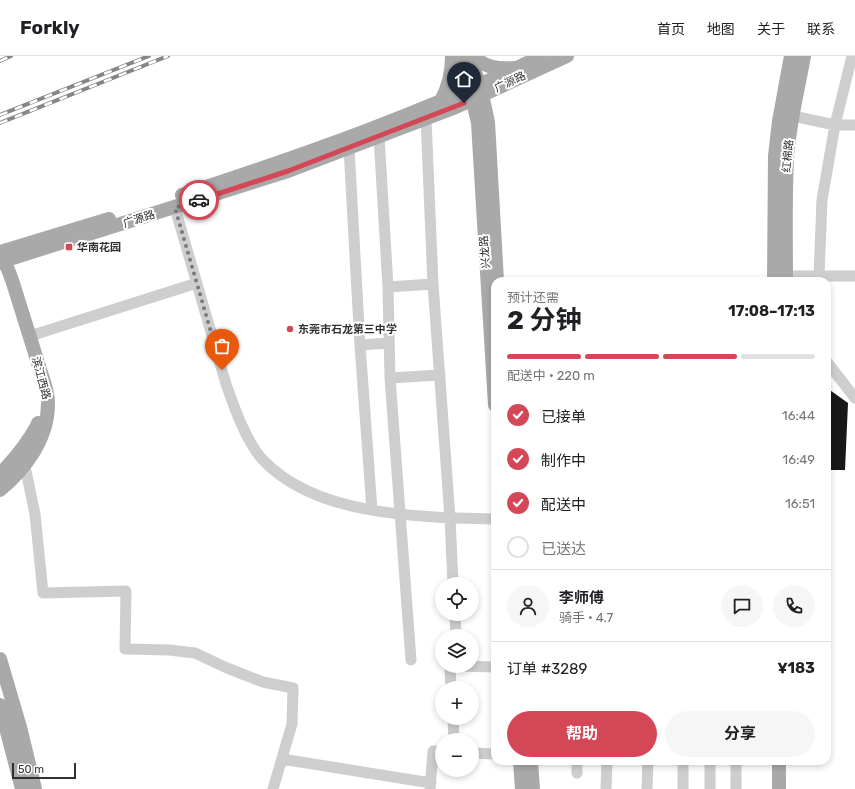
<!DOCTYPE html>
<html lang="zh">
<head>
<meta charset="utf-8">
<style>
  :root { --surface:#fff; --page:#f6f6f6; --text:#202124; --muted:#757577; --line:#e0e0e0; --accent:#d44756 }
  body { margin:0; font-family:Rubik,"Noto Sans SC",sans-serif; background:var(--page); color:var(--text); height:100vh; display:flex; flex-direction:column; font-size:15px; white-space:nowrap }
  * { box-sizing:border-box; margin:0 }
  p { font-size:13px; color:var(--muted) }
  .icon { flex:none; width:22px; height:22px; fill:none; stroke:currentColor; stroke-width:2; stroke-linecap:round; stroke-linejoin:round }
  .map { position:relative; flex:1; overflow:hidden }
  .panel { position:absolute; left:491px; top:221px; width:340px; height:488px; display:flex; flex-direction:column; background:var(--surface); border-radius:12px; box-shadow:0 2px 6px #0003 }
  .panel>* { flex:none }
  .buttons { position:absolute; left:435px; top:521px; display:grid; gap:8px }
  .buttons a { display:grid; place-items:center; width:44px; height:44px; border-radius:50%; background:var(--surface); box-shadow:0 2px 6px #0003; font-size:20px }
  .scale { position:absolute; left:12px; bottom:10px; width:64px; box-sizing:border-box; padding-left:4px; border:2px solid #313131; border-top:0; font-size:11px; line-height:14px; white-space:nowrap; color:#313131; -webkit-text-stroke:3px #fff; paint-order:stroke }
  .pin { position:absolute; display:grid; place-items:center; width:34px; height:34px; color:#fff; margin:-41px -17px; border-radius:50% 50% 50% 0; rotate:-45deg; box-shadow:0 0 4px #0007 }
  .pin .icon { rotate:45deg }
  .courier { position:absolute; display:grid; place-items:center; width:40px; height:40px; margin:-20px; border:3px solid #d44756; border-radius:50%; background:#fff; color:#222; box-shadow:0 1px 5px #0007 }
  .overview em { font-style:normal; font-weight:700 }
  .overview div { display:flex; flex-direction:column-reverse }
  .overview { display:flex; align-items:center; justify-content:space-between; height:68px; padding:0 16px }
  h1 { font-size:26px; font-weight:700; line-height:30px }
  .bar { display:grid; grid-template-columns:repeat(4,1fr); gap:6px 4px; align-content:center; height:48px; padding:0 16px }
  .bar i { height:5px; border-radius:3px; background:var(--line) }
  .bar .selected { background:var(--accent) }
  .bar p { grid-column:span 4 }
  .line { display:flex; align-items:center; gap:10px; padding:0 16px; border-top:1px solid var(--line) }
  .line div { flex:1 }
  .round { display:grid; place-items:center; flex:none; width:42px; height:42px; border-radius:21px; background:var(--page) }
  ol { padding:0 16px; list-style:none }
  li { display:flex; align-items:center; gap:12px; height:44px }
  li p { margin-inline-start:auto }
  li .icon { padding:4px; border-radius:50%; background:var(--accent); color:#fff; stroke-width:4 }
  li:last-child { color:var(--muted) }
  li i { width:22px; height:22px; border:2px solid var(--line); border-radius:50% }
  .primary-button { display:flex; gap:8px; margin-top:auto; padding:8px 16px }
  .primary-button a { flex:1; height:46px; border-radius:24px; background:var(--accent); color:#fff; font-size:16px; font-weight:700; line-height:46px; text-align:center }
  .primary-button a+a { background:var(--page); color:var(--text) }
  header { display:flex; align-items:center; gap:24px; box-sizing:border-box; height:56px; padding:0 20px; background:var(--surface); border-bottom:1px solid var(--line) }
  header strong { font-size:19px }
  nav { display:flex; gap:22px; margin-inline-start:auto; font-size:14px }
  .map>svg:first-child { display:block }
  .building { fill:#181818 }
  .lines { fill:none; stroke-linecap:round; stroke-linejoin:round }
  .minor { stroke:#cecece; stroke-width:11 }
  .major { stroke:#a9a9a9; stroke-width:14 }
  .rail-casing { stroke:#868686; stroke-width:4 }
  .rail { stroke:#fff; stroke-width:2.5; stroke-dasharray:8; stroke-linecap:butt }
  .done { stroke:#797979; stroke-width:4; stroke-dasharray:0 7.2 }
  .route { stroke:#d44756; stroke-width:5 }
  .poi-dot { fill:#d44756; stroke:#fff; stroke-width:1.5 }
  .labels { text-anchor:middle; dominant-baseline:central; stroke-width:4; stroke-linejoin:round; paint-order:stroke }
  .street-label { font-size:11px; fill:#313131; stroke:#fff }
  .poi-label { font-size:11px; font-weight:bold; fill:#313131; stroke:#fff; text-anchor:start }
</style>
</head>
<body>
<header>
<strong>Forkly</strong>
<nav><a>首页</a><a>地图</a><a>关于</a><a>联系</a></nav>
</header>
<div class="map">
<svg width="855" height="733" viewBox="0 0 855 733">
  <rect width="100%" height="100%" fill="#fff"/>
  <path class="building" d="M827,332l21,15 -3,67h-18z"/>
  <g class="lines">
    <path class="minor" d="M793,60l42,9h20
      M426,62l7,166 17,234 3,66
      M379,80l9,151 2,91 21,282
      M349,92l11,197 12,165
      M175,152l51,176c8,23 21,60 38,77 54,56 158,56 231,58
      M779,220h76
      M819,220l3,-76 13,-75 17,-69
      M388,231l45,-3
      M30,280l167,-53
      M360,289l29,-2
      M827,306l28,36
      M390,322l50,-3
      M26,415l9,43 8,79 83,-2 -1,58 44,1 26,3 32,15 36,14 30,6 -1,36 -19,65
      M455,558l1,22
      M451,632l-1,-20 7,-2 38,1
      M453,662l1,22
      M472,697l23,1
      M282,703l149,24
      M710,705v28
      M736,705v28
      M577,717v-12
      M430,733l3,-38h9
      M606,733l1,-28
      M647,733l1,-28
      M683,733v-28"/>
    <path class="major" d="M457,0l13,33 8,34 17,282
      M468,0l12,29 8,37 9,159
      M474,0c10,12 25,13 40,12
      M441,45c8,-15 11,-28 11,-45
      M182,139c122,-40 244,-83 360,-139
      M0,196l109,-33
      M0,201l7,10 5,13c9,29 18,57 27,86 3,11 10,27 9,38 0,35 -23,65 -48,86
      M0,206l288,-91 168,-64 111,-51
      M774,225l1,-125 4,-35 12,-65
      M786,225c0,-41 -1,-82 1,-122 2,-35 11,-69 17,-103
      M0,418c15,-15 27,-30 37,-48l1,-3
      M0,603l20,68 15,62
      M0,649l22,84
      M520,705l2,28
      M531,705l2,28
      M779,705v28"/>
    <defs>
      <path id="rail" d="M0,5l11,-5
        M0,59l149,-59
        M0,67l168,-67"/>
    </defs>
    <use href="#rail" class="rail-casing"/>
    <use href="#rail" class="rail"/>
  </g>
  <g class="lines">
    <path class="done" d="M199,144l-24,8 47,162"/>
    <path class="route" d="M199,144l89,-29 176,-68"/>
  </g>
  <g class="poi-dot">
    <rect x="65" y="187" width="8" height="8" rx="2"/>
    <circle cx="290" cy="273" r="4"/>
  </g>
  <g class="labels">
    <g class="street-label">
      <text transform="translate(510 26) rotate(-25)">广源路</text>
      <text transform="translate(788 100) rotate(-85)">红棉路</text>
      <text transform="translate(139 163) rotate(-18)">广源路</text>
      <text transform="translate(485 196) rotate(-94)">兴龙路</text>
      <text transform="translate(41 322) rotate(75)">滨江西路</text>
    </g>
    <g class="poi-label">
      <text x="77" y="191">华南花园</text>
      <text x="298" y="273">东莞市石龙第三中学</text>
    </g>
  </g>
</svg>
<div class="buttons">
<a><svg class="icon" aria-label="locate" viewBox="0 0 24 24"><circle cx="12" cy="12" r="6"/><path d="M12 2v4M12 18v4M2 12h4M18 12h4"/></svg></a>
<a><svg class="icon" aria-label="layers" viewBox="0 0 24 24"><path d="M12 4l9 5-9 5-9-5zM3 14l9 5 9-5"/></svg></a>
<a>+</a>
<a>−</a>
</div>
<div class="scale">50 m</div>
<div class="pin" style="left:222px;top:314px;background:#ea580c"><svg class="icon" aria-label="bag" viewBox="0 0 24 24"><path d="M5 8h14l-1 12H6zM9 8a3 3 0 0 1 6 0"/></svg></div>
<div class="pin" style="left:464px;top:47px;background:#1f2937"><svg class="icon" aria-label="home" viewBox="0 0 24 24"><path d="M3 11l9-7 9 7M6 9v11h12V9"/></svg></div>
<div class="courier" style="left:199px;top:144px"><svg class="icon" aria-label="car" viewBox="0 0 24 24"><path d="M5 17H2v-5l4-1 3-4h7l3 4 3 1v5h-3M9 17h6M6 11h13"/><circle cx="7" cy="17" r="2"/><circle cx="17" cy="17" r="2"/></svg></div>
<section class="panel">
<div class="overview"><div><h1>2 分钟</h1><p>预计还需</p></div><em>17:08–17:13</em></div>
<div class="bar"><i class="selected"></i><i class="selected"></i><i class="selected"></i><i></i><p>配送中 · 220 m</p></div>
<ol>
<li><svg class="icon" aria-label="check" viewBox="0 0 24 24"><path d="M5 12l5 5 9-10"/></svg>已接单<p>16:44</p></li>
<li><svg class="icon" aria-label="check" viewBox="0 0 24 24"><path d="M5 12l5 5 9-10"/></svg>制作中<p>16:49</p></li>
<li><svg class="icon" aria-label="check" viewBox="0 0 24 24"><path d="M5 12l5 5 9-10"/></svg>配送中<p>16:51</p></li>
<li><i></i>已送达</li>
</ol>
<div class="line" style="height:72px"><a class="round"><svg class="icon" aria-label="person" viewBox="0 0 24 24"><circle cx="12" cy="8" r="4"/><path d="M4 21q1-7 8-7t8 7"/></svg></a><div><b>李师傅</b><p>骑手 · 4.7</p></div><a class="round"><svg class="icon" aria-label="chat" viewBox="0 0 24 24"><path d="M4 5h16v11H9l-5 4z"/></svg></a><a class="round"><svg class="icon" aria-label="phone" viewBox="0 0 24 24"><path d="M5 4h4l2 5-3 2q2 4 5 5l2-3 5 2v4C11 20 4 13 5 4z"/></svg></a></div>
<div class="line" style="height:52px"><div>订单 #3289</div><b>¥183</b></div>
<div class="primary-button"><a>帮助</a><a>分享</a></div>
</section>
</div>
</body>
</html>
